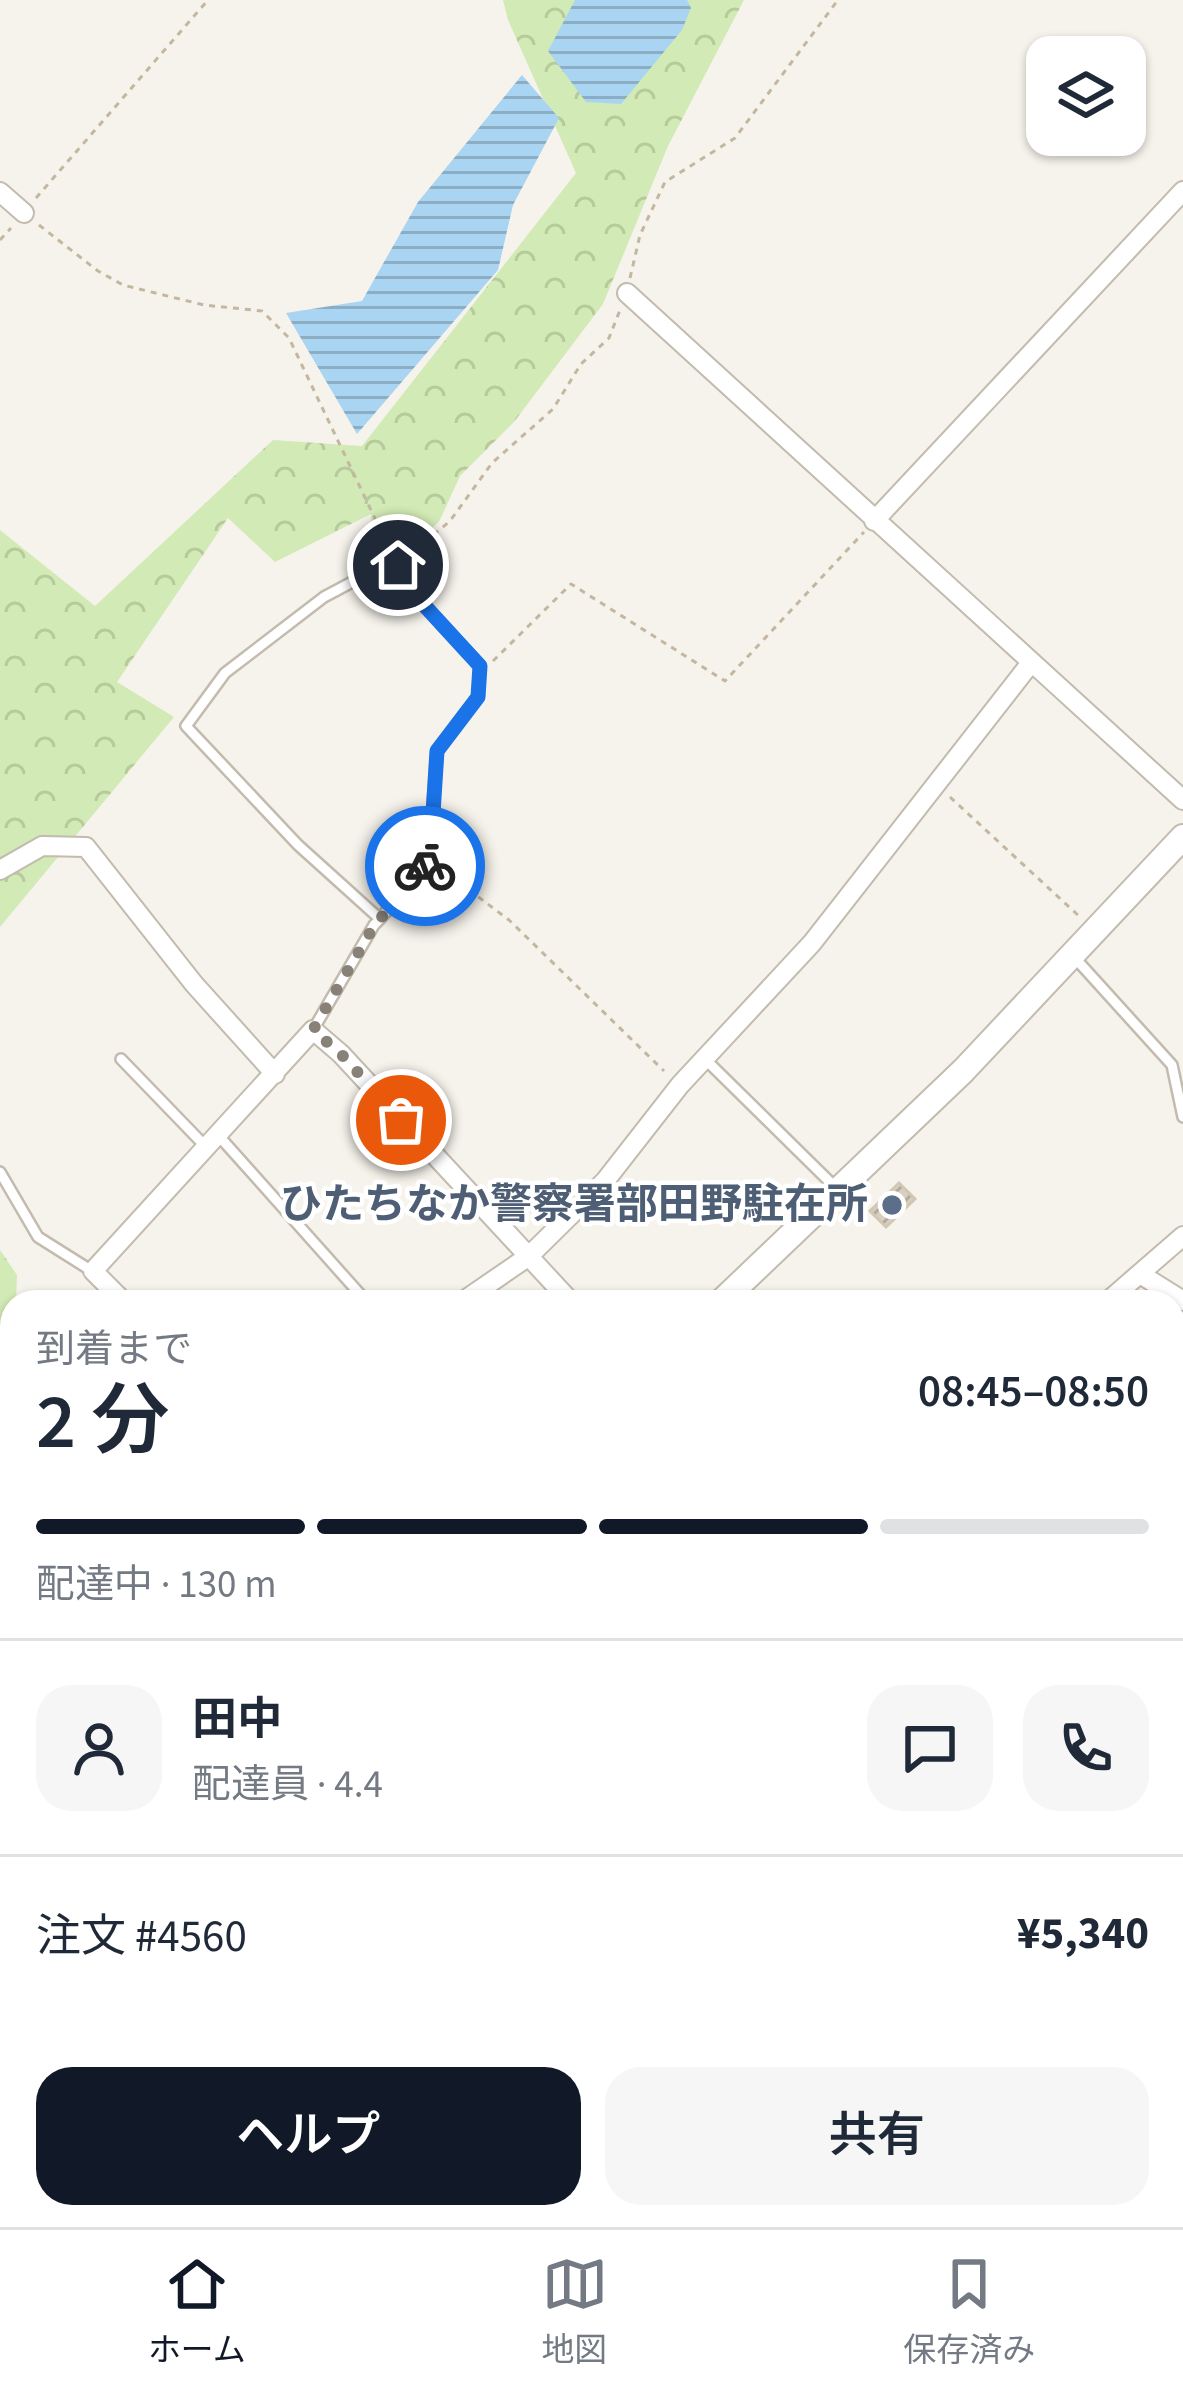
<!DOCTYPE html>
<html lang="ja">
<head>
<meta charset="utf-8">
<style>
  :root { --surface:#fff; --page:#f6f6f7; --text:#1f2937; --muted:#747a83; --line:#e0e1e3; --accent:#111827 }
  body { margin:0; font-family:"Source Sans 3","Noto Sans JP",sans-serif; background:var(--page); color:var(--text); height:100vh; display:flex; flex-direction:column; font-size:45px; white-space:nowrap }
  * { box-sizing:border-box; margin:0 }
  p { font-size:39px; color:var(--muted) }
  .icon { flex:none; width:66px; height:66px; fill:none; stroke:currentColor; stroke-width:2; stroke-linecap:round; stroke-linejoin:round }
  .map { position:relative; flex:1; overflow:hidden }
  .panel { position:absolute; left:0px; top:1290px; width:1185px; height:939px; display:flex; flex-direction:column; background:var(--surface); border-radius:36px 36px 0 0; box-shadow:0 3px 9px #0004 }
  .panel>* { flex:none }
  .fabs { position:absolute; left:1026px; top:36px; display:grid; gap:24px }
  .fabs a { display:grid; place-items:center; width:120px; height:120px; border-radius:24px; background:var(--surface); box-shadow:0 3px 9px #0004; font-size:60px }
  .pin { position:absolute; display:grid; place-items:center; width:102px; height:102px; color:#fff; margin:-51px; border:6px solid #fff; border-radius:50%; box-shadow:0 3px 12px #0007 }
  .courier { position:absolute; display:grid; place-items:center; width:120px; height:120px; margin:-60px; border:9px solid #1a73e8; border-radius:50%; background:#fff; color:#222; box-shadow:0 3px 15px #0007 }
  .headline em { font-style:normal; font-weight:600 }
  .headline div { display:flex; flex-direction:column-reverse }
  .headline { display:flex; align-items:center; justify-content:space-between; height:204px; padding:0 36px }
  h1 { font-size:78px; font-weight:600; line-height:90px }
  .bar { display:grid; grid-template-columns:repeat(4,1fr); gap:18px 12px; align-content:center; height:144px; padding:0 36px }
  .bar i { height:15px; border-radius:9px; background:var(--line) }
  .bar .current { background:var(--accent) }
  .bar p { grid-column:span 4 }
  .line { display:flex; align-items:center; gap:30px; padding:0 36px; border-top:3px solid var(--line) }
  .line div { flex:1 }
  .round { display:grid; place-items:center; flex:none; width:126px; height:126px; border-radius:36px; background:var(--page) }
  .action { display:flex; gap:24px; margin-top:auto; padding:24px 36px }
  .action a { flex:1; height:138px; border-radius:36px; background:var(--accent); color:#fff; font-size:48px; font-weight:600; line-height:138px; text-align:center }
  .action a+a { background:var(--page); color:var(--text) }
  .menu { display:flex; justify-content:space-around; align-items:center; height:168px; border-top:3px solid var(--line); background:var(--surface); font-size:33px; color:var(--muted) }
  .menu a { display:grid; justify-items:center; gap:6px }
  .menu .current { color:var(--accent) }
  .map>svg:first-child { display:block }
  .forest { fill:url(#forest-crowns) }
  .water { fill:url(#water-rules) }
  .building { fill:url(#building-hatch); stroke:#d3c7b4; stroke-width:3 }
  .lines { fill:none; stroke-linecap:round; stroke-linejoin:round }
  .service-casing { stroke:#c2bbae; stroke-width:14 }
  .minor-casing { stroke:#c2bbae; stroke-width:22 }
  .tertiary-casing { stroke:#c2bbae; stroke-width:28 }
  .path { stroke:#c4b79f; stroke-width:3; stroke-dasharray:6 6; stroke-linecap:butt }
  .service { stroke:#fff; stroke-width:9 }
  .minor { stroke:#fff; stroke-width:18 }
  .tertiary { stroke:#fff; stroke-width:24 }
  .done { stroke:#878178; stroke-width:12; stroke-dasharray:0 21.6 }
  .route { stroke:#1a73e8; stroke-width:15 }
  .service-dot { fill:#5c6f8a; stroke:#fff; stroke-width:4.5 }
  .labels { text-anchor:middle; dominant-baseline:central; stroke-width:9; stroke-linejoin:round; paint-order:stroke }
  .service-label { font-size:42px; font-weight:bold; fill:#4e5e75; stroke:#fff; text-anchor:end }
</style>
</head>
<body>
<div class="map">
<svg width="1183" height="2227" viewBox="0 0 1183 2227">
  <defs>
    <pattern id="forest-crowns" width="20" height="18" patternUnits="userSpaceOnUse" patternTransform="scale(3)"><rect width="20" height="18" fill="#d2eab5"/><path d="M2 6a3 3 0 1 1 6 0M12 15a3 3 0 1 1 6 0" fill="none" stroke="#b6ca9c"/></pattern>
    <pattern id="water-rules" width="6" height="5" patternUnits="userSpaceOnUse" patternTransform="scale(3)"><rect width="6" height="5" fill="#a9d4f2"/><path d="M0 2.5h6" fill="none" stroke="#8caec5"/></pattern>
    <pattern id="building-hatch" width="6" height="6" patternUnits="userSpaceOnUse" patternTransform="scale(3)"><rect width="6" height="6" fill="#d8cfc1"/><path d="M-1 1l2-2M0 6l6-6M5 7l2-2" fill="none" stroke="#b1aa9e"/></pattern>
  </defs>
  <rect width="100%" height="100%" fill="#f6f3ec"/>
  <path class="forest" d="M503,0h241l-76,146 -65,158 -89,118 -54,54 -21,46 -37,31 -28,5 -3,-44 -96,48 -47,-44 -111,164 57,35 -174,210v-397l95,76 178,-166 89,6 214,-273 -68,-153z
    M0,1250l17,25 -1,27h-4v102l-12,64z
    M1183,2131v96h-67l2,-10h55v-85z"/>
  <path class="water" d="M575,0h112l4,8 -9,22 -61,74 -35,-2 -38,-51z
    M522,75l37,43 -46,87 -15,65 -141,164 -71,-121 76,-12 56,-99z"/>
  <path class="building" d="M899,1183l16,16 -29,28 -16,-16z"/>
  <g class="lines">
    <defs>
      <path id="service" d="M1075,958l97,107 11,52
        M313,1030l61,-105 6,-6 49,-59 8,-110 41,-53 2,-31 -56,-61 -27,-40 -26,7 -47,25 -99,76 -39,53 112,119 82,74
        M121,1059l86,89
        M706,1060l132,130
        M218,1135l149,167
        M0,1172l38,65 54,34
        M1173,1688l10,12
        M1173,1897l10,11"/>
      <path id="minor" d="M0,192l24,21
        M627,293l556,507
        M874,521l309,-330
        M0,870l42,-24 44,1 108,137 81,90
        M1140,1274l43,27
        M124,1302l-31,-31 220,-241 28,24 230,248
        M462,1302l67,-46 76,-75 75,-96 132,-142 218,-279
        M1107,1302l76,-66
        M0,1585l12,10
        M369,2227l7,-10
        M785,2227l5,-10"/>
      <path id="tertiary" d="M721,1302l242,-231 220,-234
        M1173,1867h10
        M0,1891l12,-4"/>
    </defs>
    <use href="#service" class="service-casing"/>
    <use href="#minor" class="minor-casing"/>
    <use href="#tertiary" class="tertiary-casing"/>
    <path class="path" d="M36,198l172,-198
      M39,225l59,46 25,14 81,20 58,6 27,27 101,212
      M0,240l11,-12
      M630,278l10,-43 25,-53 70,-44 103,-138
      M406,558l44,-37 42,-58 61,-54 28,-45 28,-26 11,-28
      M493,661l78,-77 154,97 139,-149
      M950,797l130,120
      M440,868l69,52 155,151"/>
    <use href="#service" class="service"/>
    <use href="#minor" class="minor"/>
    <use href="#tertiary" class="tertiary"/>
  </g>
  <g class="lines">
    <path class="done" d="M401,1120l-60,-66 -28,-24 61,-104 51,-60"/>
    <path class="route" d="M398,565l26,40 56,61 -2,31 -41,54 -7,109 -5,6"/>
  </g>
  <circle class="service-dot" cx="892" cy="1205" r="12"/>
  <g class="labels">
    <g class="service-label">
      <text x="868" y="1205">ひたちなか警察署部田野駐在所</text>
    </g>
  </g>
</svg>
<div class="fabs">
<a><svg class="icon" aria-label="layers" viewBox="0 0 24 24"><path d="M12 4l9 5-9 5-9-5zM3 14l9 5 9-5"/></svg></a>
</div>
<div class="pin" style="left:401px;top:1120px;background:#ea580c"><svg class="icon" aria-label="bag" viewBox="0 0 24 24"><path d="M5 8h14l-1 12H6zM9 8a3 3 0 0 1 6 0"/></svg></div>
<div class="pin" style="left:398px;top:565px;background:#1f2937"><svg class="icon" aria-label="home" viewBox="0 0 24 24"><path d="M3 11l9-7 9 7M6 9v11h12V9"/></svg></div>
<div class="courier" style="left:425px;top:866px"><svg class="icon" aria-label="bike" viewBox="0 0 24 24"><circle cx="6" cy="16" r="4"/><circle cx="18" cy="16" r="4"/><path d="M6 16l4-8h5l3 8M10 8l3 8H6M13 5h3"/></svg></div>
<section class="panel">
<div class="headline"><div><h1>2 分</h1><p>到着まで</p></div><em>08:45–08:50</em></div>
<div class="bar"><i class="current"></i><i class="current"></i><i class="current"></i><i></i><p>配達中 · 130 m</p></div>
<div class="line" style="height:216px"><a class="round"><svg class="icon" aria-label="person" viewBox="0 0 24 24"><circle cx="12" cy="8" r="4"/><path d="M4 21q1-7 8-7t8 7"/></svg></a><div><b>田中</b><p>配達員 · 4.4</p></div><a class="round"><svg class="icon" aria-label="chat" viewBox="0 0 24 24"><path d="M4 5h16v11H9l-5 4z"/></svg></a><a class="round"><svg class="icon" aria-label="phone" viewBox="0 0 24 24"><path d="M5 4h4l2 5-3 2q2 4 5 5l2-3 5 2v4C11 20 4 13 5 4z"/></svg></a></div>
<div class="line" style="height:156px"><div>注文 #4560</div><b>¥5,340</b></div>
<div class="action"><a>ヘルプ</a><a>共有</a></div>
</section>
</div>
<nav class="menu">
<a class="current"><svg class="icon" aria-label="home" viewBox="0 0 24 24"><path d="M3 11l9-7 9 7M6 9v11h12V9"/></svg>ホーム</a>
<a><svg class="icon" aria-label="map" viewBox="0 0 24 24"><path d="M3 6l6-2 6 2 6-2v14l-6 2-6-2-6 2zM9 4v14M15 6v14"/></svg>地図</a>
<a><svg class="icon" aria-label="saved" viewBox="0 0 24 24"><path d="M7 4h10v16l-5-4-5 4z"/></svg>保存済み</a>
</nav>
</body>
</html>
